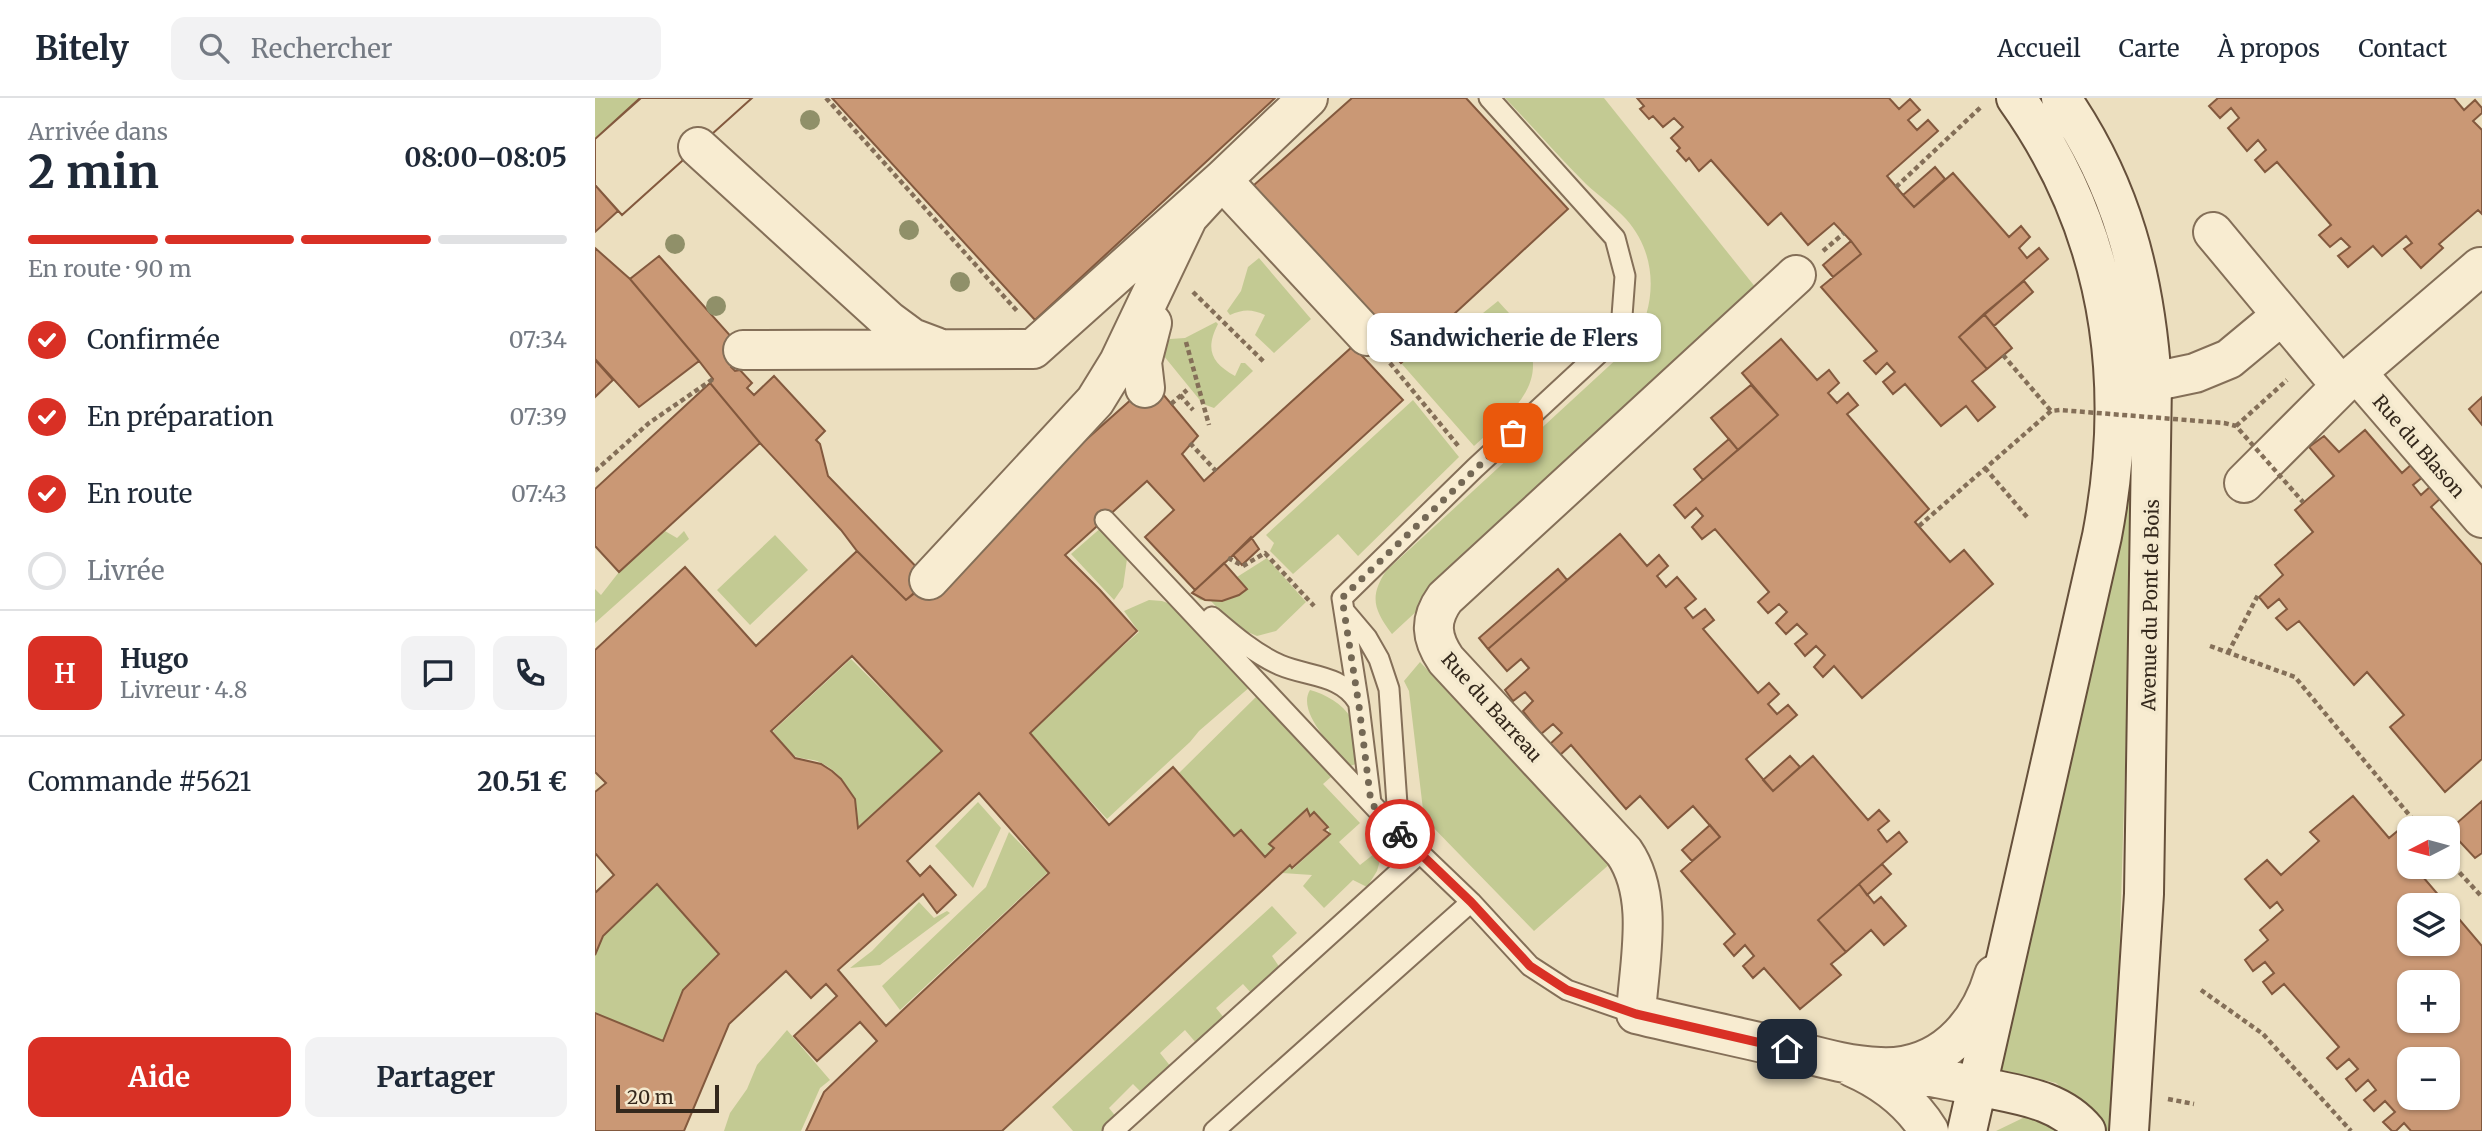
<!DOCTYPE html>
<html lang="fr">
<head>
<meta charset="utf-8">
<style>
  :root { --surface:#fff; --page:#f2f2f3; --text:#1f2937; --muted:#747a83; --line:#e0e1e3; --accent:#d93025 }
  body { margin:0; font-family:Merriweather,serif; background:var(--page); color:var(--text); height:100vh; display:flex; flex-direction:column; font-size:26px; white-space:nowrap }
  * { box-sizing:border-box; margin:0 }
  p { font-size:23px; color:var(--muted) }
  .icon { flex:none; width:38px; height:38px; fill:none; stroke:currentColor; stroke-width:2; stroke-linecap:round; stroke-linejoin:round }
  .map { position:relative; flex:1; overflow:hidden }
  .side { display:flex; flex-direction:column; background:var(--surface); width:595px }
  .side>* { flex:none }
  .needle { width:46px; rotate:264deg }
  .buttons { position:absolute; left:1802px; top:718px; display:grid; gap:14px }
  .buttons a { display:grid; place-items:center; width:63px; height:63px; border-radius:14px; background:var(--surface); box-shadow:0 2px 5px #0004; font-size:35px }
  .scale { position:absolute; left:21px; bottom:18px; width:103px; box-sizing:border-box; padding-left:7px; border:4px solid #34281c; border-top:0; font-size:19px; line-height:24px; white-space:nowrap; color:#34281c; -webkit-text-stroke:5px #f4e9ce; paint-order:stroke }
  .pin { position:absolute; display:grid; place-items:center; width:60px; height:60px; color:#fff; margin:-30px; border-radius:14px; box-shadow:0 4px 10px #0006 }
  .courier { position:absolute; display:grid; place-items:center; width:70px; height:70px; margin:-35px; border:5px solid #d93025; border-radius:50%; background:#fff; color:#222; box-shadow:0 2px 9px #0007 }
  .bubble { position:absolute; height:49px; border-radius:14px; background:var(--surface); box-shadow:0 2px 5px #0004; font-size:23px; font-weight:700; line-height:49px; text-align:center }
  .overview em { font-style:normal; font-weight:700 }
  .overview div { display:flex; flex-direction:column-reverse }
  .overview { display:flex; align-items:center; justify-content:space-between; height:119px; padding:0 28px }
  h1 { font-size:46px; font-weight:700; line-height:52px }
  .bar { display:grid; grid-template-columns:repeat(4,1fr); gap:10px 7px; align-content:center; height:84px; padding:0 28px }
  .bar i { height:9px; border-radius:5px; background:var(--line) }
  .bar .selected { background:var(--accent) }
  .bar p { grid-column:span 4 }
  .line { display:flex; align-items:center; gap:18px; padding:0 28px; border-top:2px solid var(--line) }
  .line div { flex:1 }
  .round { display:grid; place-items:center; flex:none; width:74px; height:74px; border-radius:14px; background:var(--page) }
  ol { padding:0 28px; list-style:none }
  li { display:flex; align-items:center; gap:21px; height:77px }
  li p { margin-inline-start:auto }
  li .icon { padding:7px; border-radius:50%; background:var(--accent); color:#fff; stroke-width:4 }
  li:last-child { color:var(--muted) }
  li i { width:38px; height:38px; border:4px solid var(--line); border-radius:50% }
  .action { display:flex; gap:14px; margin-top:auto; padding:14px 28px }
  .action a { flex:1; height:80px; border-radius:14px; background:var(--accent); color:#fff; font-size:28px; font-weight:700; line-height:80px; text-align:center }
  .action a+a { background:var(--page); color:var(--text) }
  header { display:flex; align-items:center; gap:42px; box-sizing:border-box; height:98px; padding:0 35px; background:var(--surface); border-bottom:2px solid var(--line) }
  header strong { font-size:33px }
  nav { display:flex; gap:38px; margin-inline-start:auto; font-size:24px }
  .search { width:490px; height:63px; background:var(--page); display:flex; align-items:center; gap:18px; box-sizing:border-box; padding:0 24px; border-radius:14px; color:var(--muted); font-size:26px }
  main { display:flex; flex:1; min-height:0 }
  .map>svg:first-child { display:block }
  .green { fill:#c3ca93 }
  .building { fill:#ca9875; stroke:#83593e; stroke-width:2; fill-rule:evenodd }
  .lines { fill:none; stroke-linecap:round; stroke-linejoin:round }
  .lane-casing { stroke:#846f58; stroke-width:23 }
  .street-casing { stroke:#846f58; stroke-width:42 }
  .secondary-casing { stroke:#66503b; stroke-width:42 }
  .path { stroke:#846f58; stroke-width:4.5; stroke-dasharray:5 3.5; stroke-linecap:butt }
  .lane { stroke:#f8ecd1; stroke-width:19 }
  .street { stroke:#f8ecd1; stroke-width:38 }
  .secondary { stroke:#f8ecd1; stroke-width:38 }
  .path-bridge { stroke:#846f58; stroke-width:4.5; stroke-dasharray:5 3.5; stroke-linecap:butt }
  .tree { fill:#909069 }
  .done { stroke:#746855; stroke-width:7; stroke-dasharray:0 12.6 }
  .route { stroke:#d93025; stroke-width:9 }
  .labels { text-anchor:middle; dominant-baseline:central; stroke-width:7; stroke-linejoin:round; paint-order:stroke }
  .street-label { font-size:19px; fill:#34281c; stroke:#f4e9ce }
</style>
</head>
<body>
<header>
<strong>Bitely</strong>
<div class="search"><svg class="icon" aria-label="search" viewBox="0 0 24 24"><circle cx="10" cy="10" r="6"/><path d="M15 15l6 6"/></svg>Rechercher</div>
<nav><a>Accueil</a><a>Carte</a><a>À propos</a><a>Contact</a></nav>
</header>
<main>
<section class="side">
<div class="overview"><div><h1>2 min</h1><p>Arrivée dans</p></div><em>08:00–08:05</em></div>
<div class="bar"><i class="selected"></i><i class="selected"></i><i class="selected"></i><i></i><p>En route · 90 m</p></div>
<ol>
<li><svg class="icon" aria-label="check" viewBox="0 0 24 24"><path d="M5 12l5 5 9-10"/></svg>Confirmée<p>07:34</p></li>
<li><svg class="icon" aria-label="check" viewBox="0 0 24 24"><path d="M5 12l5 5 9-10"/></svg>En préparation<p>07:39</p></li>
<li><svg class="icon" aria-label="check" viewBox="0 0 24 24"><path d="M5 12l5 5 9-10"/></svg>En route<p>07:43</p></li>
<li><i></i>Livrée</li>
</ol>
<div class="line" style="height:126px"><b class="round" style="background:var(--accent);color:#fff">H</b><div><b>Hugo</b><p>Livreur · 4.8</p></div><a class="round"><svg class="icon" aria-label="chat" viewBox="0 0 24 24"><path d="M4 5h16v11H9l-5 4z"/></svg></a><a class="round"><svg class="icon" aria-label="phone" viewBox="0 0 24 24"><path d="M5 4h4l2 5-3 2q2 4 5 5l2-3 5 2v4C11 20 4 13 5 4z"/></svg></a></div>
<div class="line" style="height:91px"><div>Commande #5621</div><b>20.51 €</b></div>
<div class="action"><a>Aide</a><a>Partager</a></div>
</section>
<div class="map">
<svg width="1887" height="1033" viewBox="0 0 1887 1033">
  <rect width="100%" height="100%" fill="#ecdfbf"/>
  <path class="green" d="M0,0h45l-45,41z
    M910,0h99l156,195 -368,341c-18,-24 -23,-37 -6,-63l248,-228c23,-40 24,-88 -8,-124 -12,-13 -27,-23 -40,-35 -28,-28 -54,-58 -81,-86z
    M664,160l52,61 -37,34 -19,-18 10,-20c-13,-6 -22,-6 -35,0l-3,-4 14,-20 7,-24z
    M903,203c7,8 15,16 22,24 7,9 10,19 12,30 8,40 -32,67 -58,91l-73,-83 47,-44 4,10 31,-16z
    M621,224l2,2c-13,25 -7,39 17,52l6,-13h4l8,8 -39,37 -11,-4 -44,-54 11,-11 15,-1z
    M818,302l46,57 -101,99 -20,-22 -45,40 -23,-23 4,-8 -8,-8z
    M1530,402l8,2 -17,568 -4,61h-11l-20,-25 -25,-23 -58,-14z
    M508,428l24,33 -4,28 -9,13 -43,-46z
    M70,433l12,7 7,-7 5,8 -94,84v-34l6,6 18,-23z
    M180,437l33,35 -58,55 -33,-35z
    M672,460l39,44 -30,29 -19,5 -23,-10 -23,-25 -11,-1 -8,-7c20,10 37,10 55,-4l-10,-12z
    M554,502l13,1 14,5 75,80 -52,45 -9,11 -83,77 -81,-88 113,-99 -15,-21z
    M256,561l92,92 -85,76c-2,-29 -12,-54 -41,-66 -7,-2 -16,-2 -22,-5 -8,-5 -16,-18 -22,-25z
    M825,564l192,200 -78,69 -110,-113 -15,-127 -5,-10z
    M715,592c15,4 33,14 41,28 5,9 4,35 5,46l-6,2c-15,-16 -54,-54 -40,-76z
    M663,597l73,82 -8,7 37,39 -21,19 21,23 24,-19 -7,25 -10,16 -14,-7 -29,28 -21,-22 9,-11 -30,-2 8,-7 3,3 37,-34 -2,-8 -14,-15 -4,4 -4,-7 -37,35 5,4 -9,9 -24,-26 -7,5 -55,-63z
    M383,704l23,26 -28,60 -38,-42z
    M414,734l39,40 -148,138 -18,-24 104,-99z
    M62,786l62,70 -36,36 -20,51 -68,-28v-58l8,-19z
    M324,804l15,16 13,-7 3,2 -70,52 -30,3 22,-17z
    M677,808l25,27 -25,23 8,12 -28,26 -9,-10 -27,24 9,11 -28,25 -12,-14 -25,23 11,14 -28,27 -10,-10 -24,24 8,10 -14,13h-30l-21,-24z
    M192,932l43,50 -10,8 -19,43h-77l6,-18 17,-24 10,-24z
    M1432,1018l42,15h-73z"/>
  <path class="building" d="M45,0h112l-130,117 -27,-30v-46z
    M46,0h111l-130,117 -27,-30v-46z
    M237,0h443l-240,222z
    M757,0h114l102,111 -167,154 -156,-170z
    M1042,0h252l10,11 11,-10 10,11 -12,10 9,10 11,-10 10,11 -51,45 16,19 11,12 39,-34 56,64 12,-11 9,11 -11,11 8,10 12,-10 9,11 -89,78 28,32 -15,12 23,26 -17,14 -12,-15 -25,20 -36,-42 -12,10 -10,-12 12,-10 -8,-9 -11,11 -12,-13 13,-10 -56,-64 40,-33 -10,-13 -17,-18 -26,22 -27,-32 -13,12 -57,-65 -12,11 -10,-13 -3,3 -9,-10 3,-3 -9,-10 12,-11 -9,-9 -11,9 -10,-11 -4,3 -9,-10 4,-3z
    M1623,0h236l10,12 11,-10 7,8v5l-9,8 9,9v84l-4,-4 -39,34 4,4 -22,20 -17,-19 8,-6 -6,-7 -24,20 -9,-10 -25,21 -10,-11 12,-9 -9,-9 -11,9 -11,-12 12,-10 -54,-63 -12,10 -10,-12 11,-10 -8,-10 -11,11 -19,-23 11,-10 -8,-10 -11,10 -11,-12z
    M1340,69l10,12 -31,28 -11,-12z
    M0,87l23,26 -23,21z
    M1256,143l10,13 -28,23 -10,-12z
    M0,150l35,31 69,82 -60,46 -44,-48z
    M64,158l84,94 -12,17 4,4 5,-1 12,13 -5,5 7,7 20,-19 51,55 -9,9 4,4 8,32 102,105 -24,19 -49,-49 -16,-21 -81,-87 -50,-60 3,-4 -14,-18 -69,-82z
    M1429,183l9,11 -39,34 -10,-12z
    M1389,216l28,34 -25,21 -28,-32z
    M1186,241l36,41 12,-10 10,13 -11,10 9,10 11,-10 10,12 -11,9 82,95 -14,13 35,40 14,-12 29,34 -131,114 -28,-32 -11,11 -9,-10 11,-12 -9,-9 -11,10 -10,-12 12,-10 -10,-10 -11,10 -10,-11 11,-11 -8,-8 -11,9 -10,-11 11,-10 -54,-63 -13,10 -10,-12 11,-11 -7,-8 -11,10 -11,-13 104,-90 -36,-42z
    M758,248l50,54 -208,190 -50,-53 29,-27 -27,-29 -82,74 35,35 37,41 -107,102 79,92 64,-58 61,69 7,-6 24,27 9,-9 -5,-4 38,-35 3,7 4,-4 14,15 -4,3 6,4 -38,34 -2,-3 -288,266h-196l18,-39 53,-51 -17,-19 -43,39 -23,-25 43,-40 -11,-12 -15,14 -25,-27 -57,53 -45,107h-89v-118l68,28 20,-51 36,-36 -62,-70 -54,52 -8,19v-163l11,-9 -11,-11v-122l90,-83 71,79 101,-95 49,49 246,-219 46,55 -16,18 22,27zM257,558l90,95 -84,77 -3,-29 -14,-20 -9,-8 -11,-7 -26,-6 -24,-27zM384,695l70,80 -163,153 -48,-56 85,-76 14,19 19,-18 -26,-29 -10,10 -13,-15z
    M0,262l18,20 -18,17z
    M115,285l50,60 -141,129 -24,-26v-57z
    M1156,287l27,30 -40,35 -27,-32z
    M1887,299v28l-13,-16z
    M1770,332l37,43 11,-10 11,13 -11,9 8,10 11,-10 10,12 -11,10 51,58v194l-37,33 -55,-65 14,-12 -37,-43 -13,13 -55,-64 -12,9 -11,-12 11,-9 -8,-10 -11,9 -9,-11 24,-22 -8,-10 38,-33 -18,-22 39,-34 -25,-29 15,-11 15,16z
    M1134,341l9,11 -35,30 -9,-11z
    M1025,436l27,32 12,-11 9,11 -11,10 9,11 11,-10 19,22 -11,9 8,10 12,-9 9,11 -11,9 55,64 11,-10 10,11 -11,10 9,10 11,-9 9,10 -51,44 27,32 40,-35 55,64 11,-10 10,11 -11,9 9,12 12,-10 8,10 -89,78 28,32 -15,12 10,11 -41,34 -36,-41 -11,10 -10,-12 11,-10 -9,-11 -11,11 -10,-12 11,-10 -54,-63 39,-34 -27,-31 -25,22 -28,-32 -14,13 -55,-64 -11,10 -10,-11 12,-11 -9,-9 -12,10 -18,-23 10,-10 -8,-9 -12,9 -8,-11 24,-22 -8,-9 -14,12 -19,-22z
    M656,439l8,12 -17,16 -9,-10z
    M629,465l23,26 -8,6 -17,6 -17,-1 -13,-7z
    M963,471l9,11 -79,69 -9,-11z
    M1195,658l10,11 -27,24 -10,-11z
    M1758,698l36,42 11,-9 9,11 -10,9 9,11 2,-2v8h11l-4,4 30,35h-37v38h38v-37l34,40v185h-71l-7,-8 -8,8h-4l-9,-9 12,-10 -10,-11 -11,10 -10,-11 12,-10 -8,-10 -12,11 -10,-12 12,-10 -9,-10 -12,10 -10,-11 12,-11 -55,-63 -12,10 -9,-12 11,-9 -9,-11 -12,9 -8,-11 23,-20 -8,-10 23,-20 -6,-8 -7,6 -25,-29 22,-19 14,15 38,-34 -9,-9zM1815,884h38v38h-38zM1815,961h38v38h-38z
    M1887,703v52l-7,5 -26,-28z
    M1115,727l10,12 -28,24 -10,-11z
    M0,755l19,22 -19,18z
    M1287,766l9,10 -24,21 -8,-11z
    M1264,786l15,19 7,-6 25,29 -22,19 -13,-15 -25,22 -28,-32z"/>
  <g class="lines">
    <defs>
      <path id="lane" d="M510,422l294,313 72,69 59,64 37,24 69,24
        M750,514l22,26 12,21 10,30 10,144
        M617,519c21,18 43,37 68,48 28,12 61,9 78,37
        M776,705l-12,-97 -17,-108 133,-130 134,-124 13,-28 3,-40 -10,-38 -126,-140
        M518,1033l308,-279
        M619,1033l257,-229"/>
      <path id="street" d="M103,49l191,174 23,17 24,9
        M1618,134l128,154
        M1201,177l-351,323c-16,22 -14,40 1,62l178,192c31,45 15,110 12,162 46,11 93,21 140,32 33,8 69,20 104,21 59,3 98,-39 114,-92
        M148,252l290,-1 189,-169 86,-82
        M1762,275l125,145
        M1557,284l43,-9 34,-14 53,-44
        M550,290l-3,-26 10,-39
        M1649,385l97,-97 139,-119
        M334,482l166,-179 24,-39 69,-145 34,-37 145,156
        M1257,969c32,14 58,33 77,64
        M1302,972l80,16"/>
      <path id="secondary" d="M1466,0c61,88 84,179 91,284l-8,512 -15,237
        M1382,988c39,9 82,12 109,45
        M1372,1033l135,-595c30,-157 9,-305 -86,-438"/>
    </defs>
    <use href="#lane" class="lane-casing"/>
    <use href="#street" class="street-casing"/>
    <use href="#secondary" class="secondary-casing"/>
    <path class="path" d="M231,0l191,213
      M1301,89l86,-81
      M1228,153l21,-18
      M598,194l72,71
      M591,244l23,83
      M1408,257l48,56
      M795,265l70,85
      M585,297l13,15
      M1641,328l51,-46
      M595,345l26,28
      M1390,370l42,49
      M0,373l54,-48 64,-44
      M633,460l15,8 22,-13 49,53
      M1615,548l85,31 125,151
      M1633,555l31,-60
      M1853,762l34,37
      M1606,892l62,44 88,97
      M1573,1001l26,5"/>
    <use href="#lane" class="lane"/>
    <use href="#street" class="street"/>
    <use href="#secondary" class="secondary"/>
    <path class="path-bridge" d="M576,306l16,-14
      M1324,428l132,-115 9,-1 164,13 12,3 67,76"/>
  </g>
  <g class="tree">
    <circle cx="215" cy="22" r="10"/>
    <circle cx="314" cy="132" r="10"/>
    <circle cx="80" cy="146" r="10"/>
    <circle cx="365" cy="184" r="10"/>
    <circle cx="121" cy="208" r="10"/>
  </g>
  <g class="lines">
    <path class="done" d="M805,736l-29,-31 -12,-97 -17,-108 171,-165"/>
    <path class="route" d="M805,736l71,68 59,64 37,24 69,24 151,35"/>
  </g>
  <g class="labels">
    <g class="street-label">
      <text transform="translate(1824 348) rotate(49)">Rue du Blason</text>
      <text transform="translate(1555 507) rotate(-89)">Avenue du Pont de Bois</text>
      <text transform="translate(897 609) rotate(48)">Rue du Barreau</text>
    </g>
  </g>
</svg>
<div class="buttons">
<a><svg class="needle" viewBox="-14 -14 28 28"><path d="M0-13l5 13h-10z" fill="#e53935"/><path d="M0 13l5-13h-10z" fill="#747a83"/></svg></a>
<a><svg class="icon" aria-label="layers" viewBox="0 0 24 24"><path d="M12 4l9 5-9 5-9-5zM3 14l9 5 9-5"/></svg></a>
<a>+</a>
<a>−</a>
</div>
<div class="scale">20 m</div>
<div class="pin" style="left:918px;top:335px;background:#ea580c"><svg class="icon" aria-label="bag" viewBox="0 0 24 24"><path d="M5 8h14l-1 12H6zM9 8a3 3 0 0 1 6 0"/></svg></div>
<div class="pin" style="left:1192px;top:951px;background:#1f2937"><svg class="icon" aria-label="home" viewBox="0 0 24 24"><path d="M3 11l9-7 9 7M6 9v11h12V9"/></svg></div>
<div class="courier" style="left:805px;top:736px"><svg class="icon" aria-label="bike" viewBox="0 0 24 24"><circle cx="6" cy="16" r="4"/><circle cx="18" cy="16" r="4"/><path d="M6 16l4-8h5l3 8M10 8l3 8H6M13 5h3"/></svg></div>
<div class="bubble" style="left:772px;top:215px;width:294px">Sandwicherie de Flers</div>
</div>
</main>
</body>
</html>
